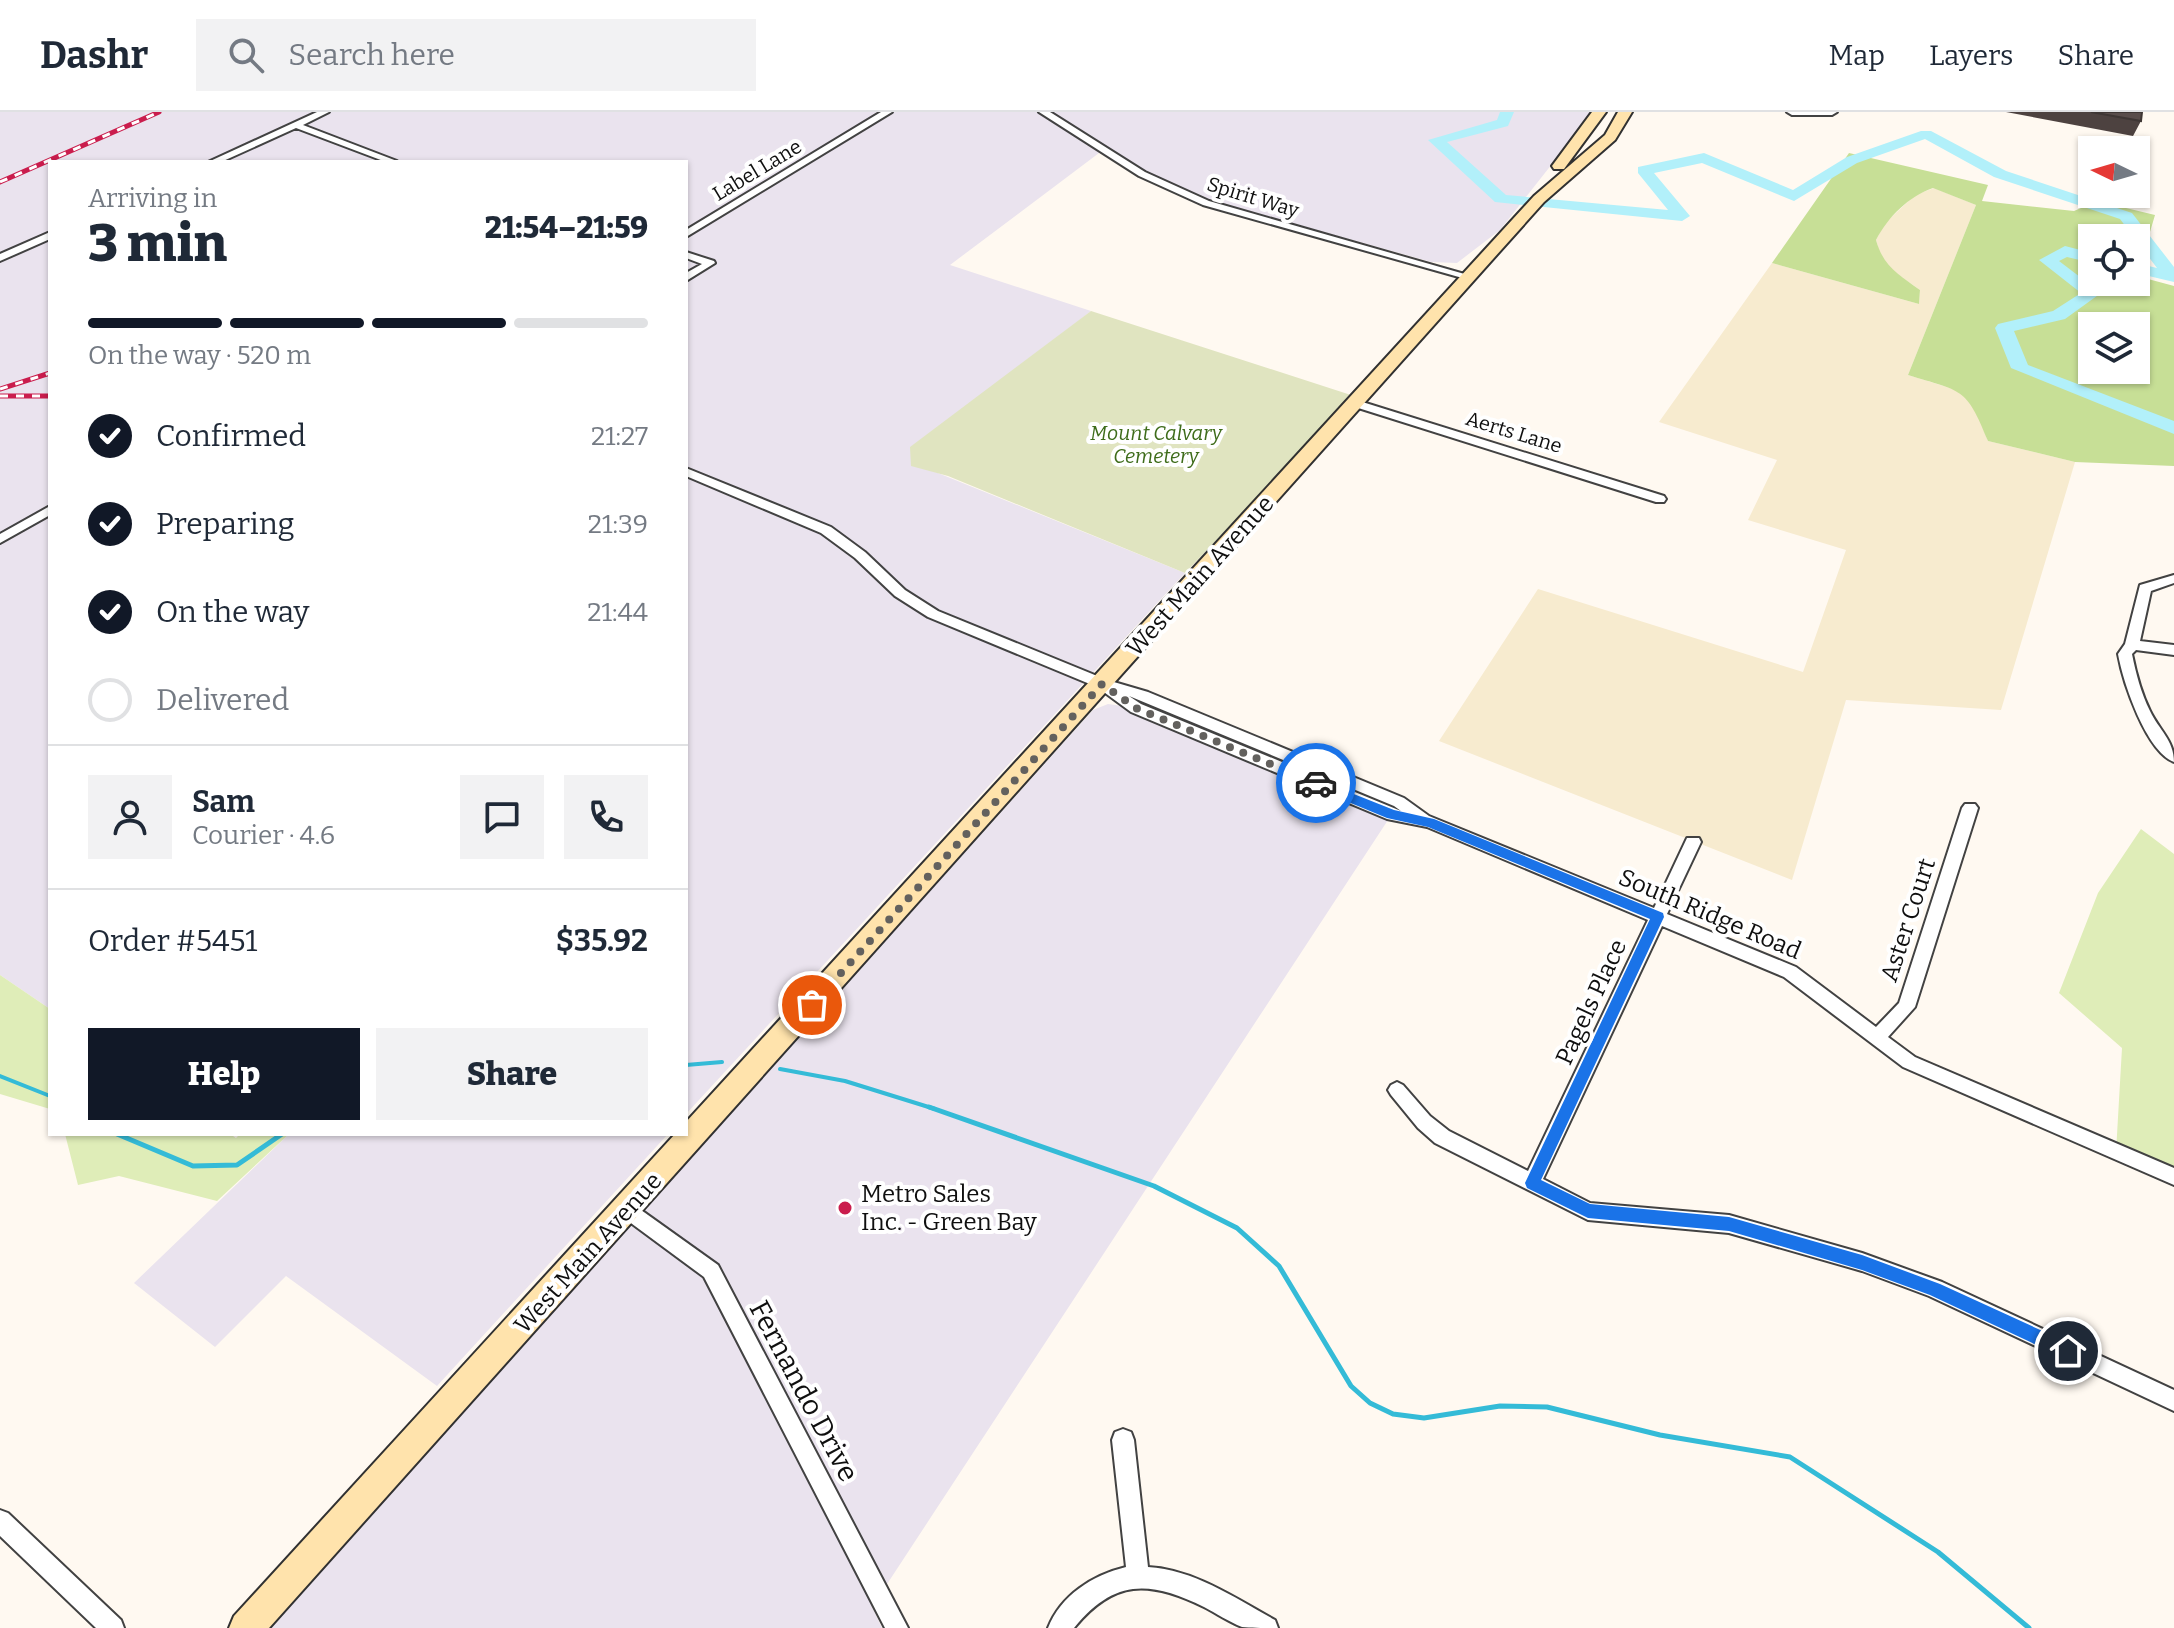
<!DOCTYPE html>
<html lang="en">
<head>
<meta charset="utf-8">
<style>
  :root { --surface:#fff; --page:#f2f2f3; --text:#1f2937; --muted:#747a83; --line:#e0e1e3; --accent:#111827 }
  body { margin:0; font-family:Bitter,serif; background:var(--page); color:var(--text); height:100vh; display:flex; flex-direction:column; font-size:30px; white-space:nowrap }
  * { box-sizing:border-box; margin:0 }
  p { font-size:26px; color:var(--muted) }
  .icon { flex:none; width:44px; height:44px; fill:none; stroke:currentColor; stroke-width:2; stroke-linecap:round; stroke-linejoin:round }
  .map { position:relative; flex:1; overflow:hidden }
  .panel { position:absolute; left:48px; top:48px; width:640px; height:976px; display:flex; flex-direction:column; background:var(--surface); border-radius:0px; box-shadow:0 2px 6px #0004 }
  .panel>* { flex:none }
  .needle { width:52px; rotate:275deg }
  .controls { position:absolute; left:2078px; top:24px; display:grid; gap:16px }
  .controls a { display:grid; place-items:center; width:72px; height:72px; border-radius:0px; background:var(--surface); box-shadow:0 2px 6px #0004; font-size:40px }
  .pin { position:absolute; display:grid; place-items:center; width:68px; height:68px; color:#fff; margin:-34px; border:4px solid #fff; border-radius:50%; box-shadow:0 2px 8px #0007 }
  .courier { position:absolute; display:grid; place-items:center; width:80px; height:80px; margin:-40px; border:6px solid #1a73e8; border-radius:50%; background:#fff; color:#222; box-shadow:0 2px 10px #0007 }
  .headline em { font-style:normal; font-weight:800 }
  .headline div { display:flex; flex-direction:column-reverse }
  .headline { display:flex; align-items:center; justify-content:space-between; height:136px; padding:0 40px }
  h1 { font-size:52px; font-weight:800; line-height:60px }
  .bar { display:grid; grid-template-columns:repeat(4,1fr); gap:12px 8px; align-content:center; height:96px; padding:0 40px }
  .bar i { height:10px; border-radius:6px; background:var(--line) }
  .bar .selected { background:var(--accent) }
  .bar p { grid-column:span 4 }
  .line { display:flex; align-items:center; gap:20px; padding:0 40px; border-top:2px solid var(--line) }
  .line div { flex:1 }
  .round { display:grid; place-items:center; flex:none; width:84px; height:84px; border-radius:0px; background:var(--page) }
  ol { padding:0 40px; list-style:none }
  li { display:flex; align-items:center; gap:24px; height:88px }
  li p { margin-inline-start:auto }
  li .icon { padding:8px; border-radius:50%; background:var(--accent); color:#fff; stroke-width:4 }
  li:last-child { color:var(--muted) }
  li i { width:44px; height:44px; border:4px solid var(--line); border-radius:50% }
  .primary-button { display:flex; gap:16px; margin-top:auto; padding:16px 40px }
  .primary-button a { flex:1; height:92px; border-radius:0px; background:var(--accent); color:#fff; font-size:32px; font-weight:800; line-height:92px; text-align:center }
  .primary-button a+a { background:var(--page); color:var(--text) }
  header { display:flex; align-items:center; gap:48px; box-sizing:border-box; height:112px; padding:0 40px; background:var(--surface); border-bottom:2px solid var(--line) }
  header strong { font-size:38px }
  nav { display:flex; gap:44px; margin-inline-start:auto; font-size:28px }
  .search { width:560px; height:72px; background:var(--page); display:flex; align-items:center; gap:20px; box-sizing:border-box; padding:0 28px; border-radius:0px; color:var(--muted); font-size:30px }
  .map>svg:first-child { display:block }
  .industrial { fill:#eae3ee }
  .farmland { fill:#f7ebcf }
  .green { fill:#dfedb8 }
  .forest { fill:#c7df96; fill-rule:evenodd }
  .cemetery { fill:#e0e4c0 }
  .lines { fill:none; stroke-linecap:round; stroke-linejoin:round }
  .stream-far1 { stroke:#34bbd7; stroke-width:4 }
  .stream { stroke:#34bbd7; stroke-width:5 }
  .river { fill:#b2f0fa; fill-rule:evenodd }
  .street-casing { stroke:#424242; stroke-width:4 }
  .secondary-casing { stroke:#313131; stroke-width:4 }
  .street { fill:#fff; fill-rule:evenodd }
  .secondary { fill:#ffe3ac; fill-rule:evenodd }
  .rail-casing { stroke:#ca1d4d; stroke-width:5 }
  .rail { stroke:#fff; stroke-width:3; stroke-dasharray:8; stroke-linecap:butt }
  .wall { fill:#4d4240 }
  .building { fill:#594d4b; stroke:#3e3634; stroke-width:2 }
  .route { fill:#1a73e8 }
  .done { stroke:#63615e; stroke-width:8; stroke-dasharray:0 14.4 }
  .poi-dot { fill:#ca1d4d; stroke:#fff; stroke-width:3 }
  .labels { text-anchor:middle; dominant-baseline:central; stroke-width:8; stroke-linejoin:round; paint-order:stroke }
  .far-street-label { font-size:20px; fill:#0f0f0f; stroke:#fff }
  .far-park-label { font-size:20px; font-style:italic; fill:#3e6c1a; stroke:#fff }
  .street-label { font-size:24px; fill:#0f0f0f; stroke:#fff }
  .poi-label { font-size:24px; fill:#0f0f0f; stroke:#fff; text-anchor:start }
  .near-street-label { font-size:28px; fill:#0f0f0f; stroke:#fff }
</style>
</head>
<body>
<header>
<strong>Dashr</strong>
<div class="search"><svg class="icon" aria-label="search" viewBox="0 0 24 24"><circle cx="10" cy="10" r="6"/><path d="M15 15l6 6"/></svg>Search here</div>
<nav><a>Map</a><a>Layers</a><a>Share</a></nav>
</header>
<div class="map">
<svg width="2174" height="1516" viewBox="0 0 2174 1516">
  <rect width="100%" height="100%" fill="#fff9f1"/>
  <path class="industrial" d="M0,0h1593l-93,118 -43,33 -26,-1 -232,-65 -44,-20 -48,-30 -157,118 141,46 -180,146 22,14 252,102 -499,541v-952h-636v847l-50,-34z
    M1108,592l14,2 266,114 -516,787 10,21h-614l825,-918z
    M289,1022h379l-231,252 -151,-110 -71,71 -81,-64z"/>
  <path class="farmland" d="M1934,76l42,17 -68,170 52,16 13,12 15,38 87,21 -74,248 -155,-10 -54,180 -353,-139 99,-152 265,83 43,-122 -98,-30 29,-60 -118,-38 113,-159 147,41 1,-14 -30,-21 -10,-14 -4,-15 8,-16 31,-29z"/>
  <path class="green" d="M2141,717l33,25v322l-58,-24 6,-104 -63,-55 39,-100z
    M0,863l50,34v100l-50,-15z
    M65,1022h165l6,4 4,-4h49l-72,67 -98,-25 -41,9z"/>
  <path class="forest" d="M1849,41l139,32 -6,16 92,10 23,-10 58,14 -18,61 37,10v180l-99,-4 -87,-21c-22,-55 -26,-49 -80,-66l68,-170 -43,-17c-25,9 -44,28 -57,52 7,26 23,35 44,50l-1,14 -147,-41zM2092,126h44v44h-44zM2092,214h44v44h-44z"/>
  <path class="cemetery" d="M1091,199l263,85 -169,177 -237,-97 -37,-10 -1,-19z"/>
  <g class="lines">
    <path class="stream-far1" d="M686,953l36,-3
      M780,957l65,12 90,28
      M0,964l50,20"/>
    <path class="stream" d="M929,995l225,79 83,42 42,38 72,120 19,17 23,11 31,4 76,-12 47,1 113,28 130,22 148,95 91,76
      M117,1022l76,32 44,-1 45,-31"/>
    <path class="river" d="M1500,0h14l-6,14 -61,16 59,53 162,15 -30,-37v-6l66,-14 89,37 54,-33 74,-26h10l75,40 126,42 42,54v15l-38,-9v-10l21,5 -37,-49 -126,-42 -69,-38 -68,24 -63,38 -92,-38 -48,10 36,43 -8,5 -187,-19 -67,-62 69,-20z
      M2065,134l27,7v10l-25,-6 -8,4 42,32 -36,26 -51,12 14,34 146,56v13l-163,-66 -16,-40 3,-4 55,-13 28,-18 -42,-33z"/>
    <defs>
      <path id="street" d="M317,0h12l-26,13 94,36 -11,1 -90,-34 -75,34h-13z
        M881,0h11l-206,125v-7z
        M1039,0h11l95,60 64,29 266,76 -9,2 -263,-74 -64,-29z
        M1787,0h50l-5,3h-40z
        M50,120v7l-50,22v-7z
        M686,140l28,9 1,2 -29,18v-8l16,-9 -16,-6z
        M1356,288l308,96 2,3 -2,3h-8l-304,-96v-4z
        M686,356l145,59 34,25 40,38 33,21 169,69 41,12 256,106 25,18 225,92 33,-70h12l2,4 -34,72 129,53 80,60 23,-24 63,-195 3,-4h10l3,4 -63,199 -27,30 27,20 259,111v17l-271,-118 -119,-90 -122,-51 -119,253 47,24 139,12 133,38 80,29 232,108v21l-245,-115 -67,-25 -133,-38 -141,-13 -153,-77 -17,-15 -27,-33 -3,-5 3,-5 6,-3 6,3 27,31 19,15 79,40 120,-251 -221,-93 -40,-8 -256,-107 -34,-25 -169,-70 -33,-21 -40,-38 -34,-25 -135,-57zM1129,584l265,110 7,5 -260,-107z
        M50,394v9l-50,28v-9z
        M2174,463v8l-23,8 -11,50 34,4v10l-38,-5 -4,4c4,20 9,39 18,57 9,19 24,29 24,51 -28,-11 -51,-80 -56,-108l7,-10 15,-59z
        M627,1088l91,65 190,363h-23l-181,-351 -84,-62 -3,-6 3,-6z
        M1123,1317l8,3 3,8 14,127c45,2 89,32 127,53l3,8c-11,0 -26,0 -36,-1 -13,-5 -26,-14 -38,-20 -55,-27 -90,-28 -130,21h-26c13,-33 45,-53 78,-61l-14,-127 3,-8z
        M0,1398l8,3 113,107 3,8h-28l-96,-92z"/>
      <path id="secondary" d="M1592,0h14l-42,57h-10l-2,-3z
        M1618,0h14l-17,28 -71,62 -1275,1426h-40l5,-12 441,-482h11v-12l848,-926 71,-61z"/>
    </defs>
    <use href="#street" class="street-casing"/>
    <use href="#secondary" class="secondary-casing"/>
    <use href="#street" class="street"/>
    <use href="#secondary" class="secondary"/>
    <defs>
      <path id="rail" d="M0,70l159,-70
        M0,277l50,-16
        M0,284h50"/>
    </defs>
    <use href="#rail" class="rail-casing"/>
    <use href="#rail" class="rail"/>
  </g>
  <path class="wall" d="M2006,0h136l-1,9 -8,15z"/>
  <path class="building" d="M2091,0h51l-1,9z"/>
  <path class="route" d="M1316,667l78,31 40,9 229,94 1,4 -123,263 49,24 139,13 133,38 78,29 133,61v12h-11l-132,-62 -68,-25 -133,-39 -141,-13 -61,-30 -2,-5 125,-264 -222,-92 -41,-9 -75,-31 -2,-4z"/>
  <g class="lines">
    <path class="done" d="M812,893l290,-321 34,24 180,75"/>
  </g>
  <circle class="poi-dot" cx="845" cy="1096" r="8"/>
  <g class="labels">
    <g class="far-street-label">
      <text transform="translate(757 58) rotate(-31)">Label Lane</text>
      <text transform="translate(1253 85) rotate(17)">Spirit Way</text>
      <text transform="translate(1514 320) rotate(17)">Aerts Lane</text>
    </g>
    <g class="far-park-label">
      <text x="1156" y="321">Mount Calvary<tspan x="1156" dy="23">Cemetery</tspan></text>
    </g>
    <g class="street-label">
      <text transform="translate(1200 464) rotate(-48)">West Main Avenue</text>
      <text transform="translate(1710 802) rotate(23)">South Ridge Road</text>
      <text transform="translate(1908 808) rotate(-72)">Aster Court</text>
      <text transform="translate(1591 890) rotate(-65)">Pagels Place</text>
      <text transform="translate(588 1141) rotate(-48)">West Main Avenue</text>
    </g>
    <g class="poi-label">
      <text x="861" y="1082">Metro Sales<tspan x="861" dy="28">Inc. - Green Bay</tspan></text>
    </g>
    <g class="near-street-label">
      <text transform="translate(804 1279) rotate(62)">Fernando Drive</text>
    </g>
  </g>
</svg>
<div class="controls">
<a><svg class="needle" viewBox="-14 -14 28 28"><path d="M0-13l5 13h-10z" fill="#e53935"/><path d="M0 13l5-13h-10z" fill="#747a83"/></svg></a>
<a><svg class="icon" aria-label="locate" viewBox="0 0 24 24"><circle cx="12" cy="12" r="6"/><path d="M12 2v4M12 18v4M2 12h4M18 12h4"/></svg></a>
<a><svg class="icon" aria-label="layers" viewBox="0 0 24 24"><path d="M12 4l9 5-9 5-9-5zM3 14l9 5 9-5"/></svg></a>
</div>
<div class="pin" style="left:812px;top:893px;background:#ea580c"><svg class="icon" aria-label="bag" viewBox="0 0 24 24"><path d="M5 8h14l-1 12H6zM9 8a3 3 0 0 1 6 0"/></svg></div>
<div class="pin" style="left:2068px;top:1239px;background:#1f2937"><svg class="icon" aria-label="home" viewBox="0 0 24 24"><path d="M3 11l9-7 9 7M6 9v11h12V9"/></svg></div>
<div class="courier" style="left:1316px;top:671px"><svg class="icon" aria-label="car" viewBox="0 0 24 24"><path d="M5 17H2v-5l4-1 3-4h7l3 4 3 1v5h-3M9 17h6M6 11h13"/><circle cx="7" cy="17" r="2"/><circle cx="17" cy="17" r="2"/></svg></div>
<section class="panel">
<div class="headline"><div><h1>3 min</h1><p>Arriving in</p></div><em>21:54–21:59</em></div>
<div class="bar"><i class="selected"></i><i class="selected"></i><i class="selected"></i><i></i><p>On the way · 520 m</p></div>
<ol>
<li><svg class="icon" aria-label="check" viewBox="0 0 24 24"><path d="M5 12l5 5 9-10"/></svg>Confirmed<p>21:27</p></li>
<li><svg class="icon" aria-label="check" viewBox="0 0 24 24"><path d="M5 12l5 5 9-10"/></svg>Preparing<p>21:39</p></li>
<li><svg class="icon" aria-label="check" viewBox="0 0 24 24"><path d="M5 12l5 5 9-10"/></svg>On the way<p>21:44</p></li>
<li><i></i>Delivered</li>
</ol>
<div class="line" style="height:144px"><a class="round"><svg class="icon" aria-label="person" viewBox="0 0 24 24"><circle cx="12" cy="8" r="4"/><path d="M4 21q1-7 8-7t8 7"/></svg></a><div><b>Sam</b><p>Courier · 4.6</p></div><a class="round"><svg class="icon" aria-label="chat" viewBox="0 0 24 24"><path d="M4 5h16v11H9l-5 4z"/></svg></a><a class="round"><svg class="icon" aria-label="phone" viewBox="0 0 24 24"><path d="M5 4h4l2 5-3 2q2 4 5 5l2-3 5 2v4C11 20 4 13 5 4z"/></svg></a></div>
<div class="line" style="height:104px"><div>Order #5451</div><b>$35.92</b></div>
<div class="primary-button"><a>Help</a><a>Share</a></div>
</section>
</div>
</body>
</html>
